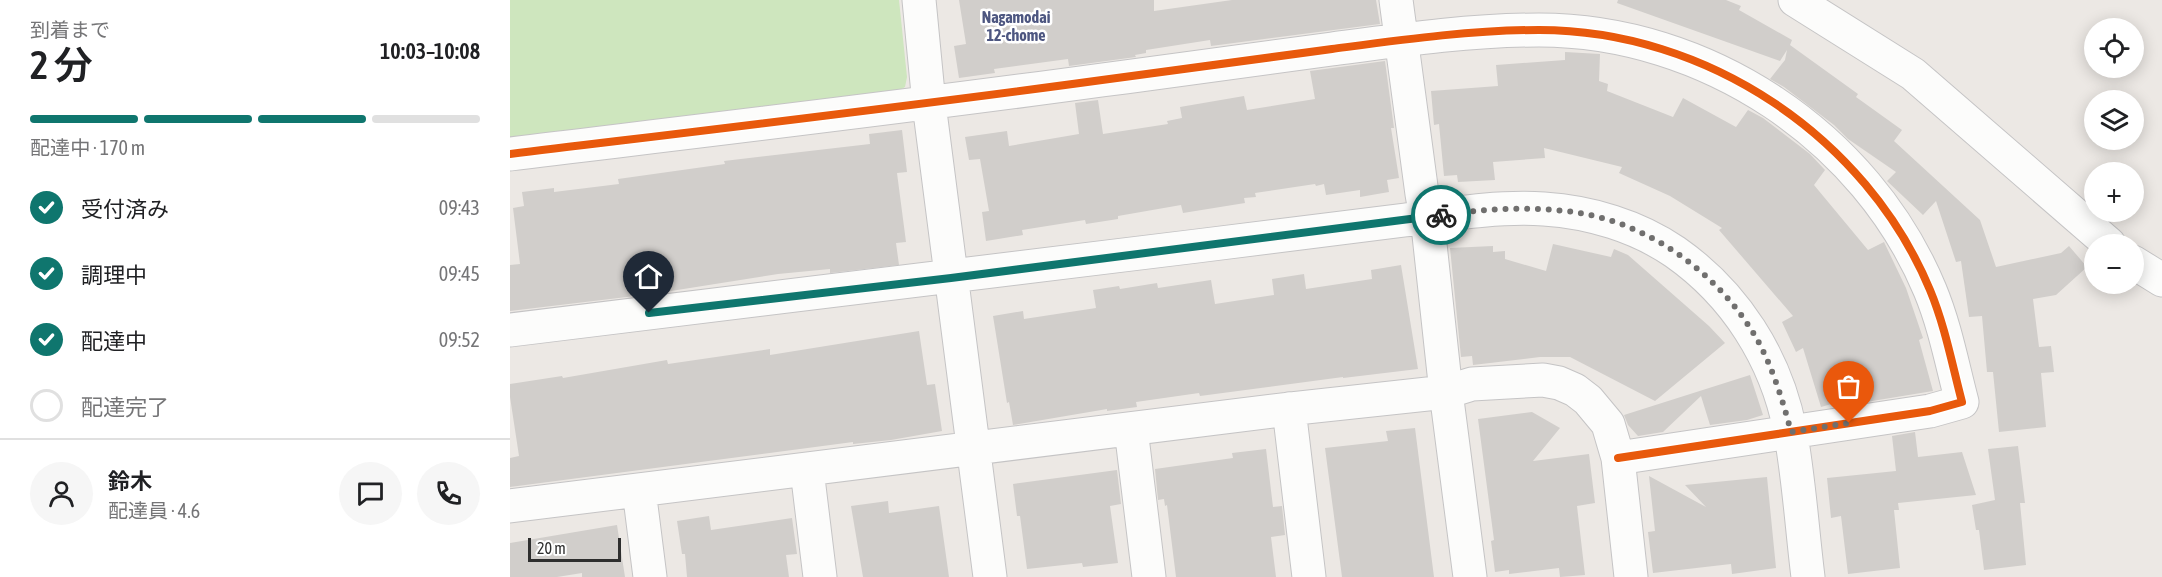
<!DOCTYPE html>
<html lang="ja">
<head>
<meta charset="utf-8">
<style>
  :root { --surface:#fff; --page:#f6f6f6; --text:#202124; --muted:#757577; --line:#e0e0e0; --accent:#0f766e }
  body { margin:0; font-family:"Asap Condensed","Noto Sans JP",sans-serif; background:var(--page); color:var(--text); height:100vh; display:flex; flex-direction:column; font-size:22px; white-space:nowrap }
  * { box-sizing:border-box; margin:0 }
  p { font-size:20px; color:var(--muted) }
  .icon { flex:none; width:33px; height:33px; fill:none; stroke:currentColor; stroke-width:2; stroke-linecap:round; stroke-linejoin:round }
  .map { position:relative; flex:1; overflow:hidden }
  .sheet { display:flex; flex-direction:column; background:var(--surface); width:510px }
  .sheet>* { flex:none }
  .buttons { position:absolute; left:1574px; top:18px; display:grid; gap:12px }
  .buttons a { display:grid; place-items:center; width:60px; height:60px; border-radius:50%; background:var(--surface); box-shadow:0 3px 15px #0003; font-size:30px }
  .scale { position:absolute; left:18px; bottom:15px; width:93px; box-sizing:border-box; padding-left:6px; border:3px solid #2e2e2e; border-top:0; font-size:16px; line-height:21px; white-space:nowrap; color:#2e2e2e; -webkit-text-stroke:4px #fff; paint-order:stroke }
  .pin { position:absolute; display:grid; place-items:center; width:51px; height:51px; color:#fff; margin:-62px -26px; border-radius:50% 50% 50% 0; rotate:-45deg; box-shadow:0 0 6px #0007 }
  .pin .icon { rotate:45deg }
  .courier { position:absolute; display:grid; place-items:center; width:60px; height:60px; margin:-30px; border:4px solid #0f766e; border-radius:50%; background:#fff; color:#222; box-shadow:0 2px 8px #0007 }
  .head em { font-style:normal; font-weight:600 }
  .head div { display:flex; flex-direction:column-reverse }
  .head { display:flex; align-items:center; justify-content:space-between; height:102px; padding:0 30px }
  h1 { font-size:39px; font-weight:600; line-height:45px }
  .bar { display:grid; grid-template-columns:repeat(4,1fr); gap:9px 6px; align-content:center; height:72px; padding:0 30px }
  .bar i { height:8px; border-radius:4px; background:var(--line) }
  .bar .on { background:var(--accent) }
  .bar p { grid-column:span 4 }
  .line { display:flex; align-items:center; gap:15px; padding:0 30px; border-top:2px solid var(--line) }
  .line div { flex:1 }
  .round { display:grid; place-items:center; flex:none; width:63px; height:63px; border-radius:32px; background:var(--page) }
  ol { padding:0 30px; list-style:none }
  li { display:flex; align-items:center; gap:18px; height:66px }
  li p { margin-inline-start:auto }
  li .icon { padding:6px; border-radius:50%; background:var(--accent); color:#fff; stroke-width:4 }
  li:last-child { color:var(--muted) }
  li i { width:33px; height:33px; border:3px solid var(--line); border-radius:50% }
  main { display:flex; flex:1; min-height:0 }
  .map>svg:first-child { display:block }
  .green { fill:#cee6be }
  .building { fill:#d1cecb }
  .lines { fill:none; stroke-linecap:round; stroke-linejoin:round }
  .minor-casing { stroke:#c5c4c5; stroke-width:35 }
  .minor { stroke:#fcfcfb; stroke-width:33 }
  .cycleway-casing { stroke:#fff; stroke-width:11 }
  .cycleway { stroke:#e8590c; stroke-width:8 }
  .done { stroke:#706f6e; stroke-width:6; stroke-dasharray:0 10.8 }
  .route { stroke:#0f766e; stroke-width:8 }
  .labels { text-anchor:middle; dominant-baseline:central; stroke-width:5; stroke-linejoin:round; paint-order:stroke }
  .neighbourhood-label { font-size:16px; font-weight:bold; fill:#4d5680; stroke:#fff }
</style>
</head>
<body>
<main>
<section class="sheet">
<div class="head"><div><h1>2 分</h1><p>到着まで</p></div><em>10:03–10:08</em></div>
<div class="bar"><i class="on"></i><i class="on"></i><i class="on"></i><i></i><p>配達中 · 170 m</p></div>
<ol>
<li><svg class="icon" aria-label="check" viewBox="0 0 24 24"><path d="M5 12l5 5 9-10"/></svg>受付済み<p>09:43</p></li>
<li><svg class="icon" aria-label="check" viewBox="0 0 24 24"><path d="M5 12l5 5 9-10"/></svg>調理中<p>09:45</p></li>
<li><svg class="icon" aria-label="check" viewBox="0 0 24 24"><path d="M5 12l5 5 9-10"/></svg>配達中<p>09:52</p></li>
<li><i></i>配達完了</li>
</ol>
<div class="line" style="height:108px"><a class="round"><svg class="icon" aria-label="person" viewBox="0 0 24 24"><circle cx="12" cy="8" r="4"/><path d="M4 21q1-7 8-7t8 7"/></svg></a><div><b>鈴木</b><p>配達員 · 4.6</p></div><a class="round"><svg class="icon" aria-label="chat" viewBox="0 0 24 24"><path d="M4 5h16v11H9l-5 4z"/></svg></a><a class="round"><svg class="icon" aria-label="phone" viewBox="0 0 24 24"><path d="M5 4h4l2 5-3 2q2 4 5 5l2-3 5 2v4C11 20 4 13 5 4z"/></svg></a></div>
</section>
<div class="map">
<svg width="1652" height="577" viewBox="0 0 1652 577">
  <rect width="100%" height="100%" fill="#ece8e4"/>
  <path class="green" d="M0,0h389l8,77 -2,10 -10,6 -385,48z"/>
  <path class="building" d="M449,0h195v11l78,-11h144l4,24 -169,22 -1,-6 -64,10v3l-11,2 1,2 -67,9 -1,-7 -74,10 1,4 -36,5 -5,-32 12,-2z
    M1108,0h108l15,6 -2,4 53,30 -2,5 68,49 -2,3 46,33 -8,11 86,79 16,47 65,-14 8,-7 18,21 -31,28 -23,4 6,48 12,-1 3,26 -13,1 5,54 -47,5 -6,-60h-6l-5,-56 -13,1 -8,-56 -5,1 -20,-61 -13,14 -36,-34 9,-9 -48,-33 -14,-14 -50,-38 -14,-8 15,-19 2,-10 -7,11 -163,-58z
    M1055,52l35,2 -1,27 9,3 -1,7 66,26 10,-19 53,29 12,-17 15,8 47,36 15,16 -11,15 54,65 16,-8 22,46 17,50 -4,2 14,51 -73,12 -1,-7 -38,11 -18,-59 -7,4 -14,-30 11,-6 -74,-86 3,-2 -52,-32 -51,-23 3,-6 -78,-19 1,10 -52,4 2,18 -37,2 -1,-7 -13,1 -5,-52 -5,1 -3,-34 67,-5 -2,-21 69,-5z
    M875,61l9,67h-3l8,50 -12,2 2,12 -29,5v-7l-34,5 -2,-11 -8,2 -1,-2 -60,9 1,4 -12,1 1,5 -62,10 -2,-8 -63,11v3l-32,5 -1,-4 -63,10 1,5 -37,6 -4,-29 7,-1 -9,-52 -11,1 -4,-23 42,-6 2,15 70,-12 -4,-31 23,-3 5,34 65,-10 -1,-3 15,-3 -2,-11 64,-11 3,14 68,-11 -5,-28z
    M392,130l5,42 -10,1 9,69 -10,1 3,22 -69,8v-4l-52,5 -126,20 -142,17v-46l10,-1 -7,-56 11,-2 -2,-14 32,-4v4l65,-8 -1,-5 107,-15 -1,-3 146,-17 -1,-10z
    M1043,244l58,13 3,-8 14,6 81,71 16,17 -70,58 -85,-44h-30l-67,8 -1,-9 -11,1 -11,-109 43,-2v6l12,-1v8l41,12z
    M891,265l17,104 -75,9v-1l-143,19 -1,-3 -63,9 1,5 -30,4v-2l-94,16 -4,-23 -2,1 -14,-87 30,-5 1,8 72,-11 -3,-18 26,-4 1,3 37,-6 1,5 53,-8 4,24 59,-9 -2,-16 32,-5 2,15 66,-10 -1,-9z
    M409,331l8,54 8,-1 7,47 -51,9 -38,4v-2l-343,45v-29l9,-2 -9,-59v-13l52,-8 1,2 104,-18 1,4 102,-15v6z
    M1240,375l13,40 -16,5 -37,5 -9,-29 -38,36 -25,4 -10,-11 -4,-10z
    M1022,412l28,16 -27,33 56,-7 6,49 -18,3 8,69 -25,2 -1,-9 -50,6v-4l-14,2 -4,-31 3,-1 -16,-121z
    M905,428l19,149h-92l-17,-129 63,-7 -2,-10z
    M1405,432l3,25 44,-5 14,43 -78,8 1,7h-5l6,58 -52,6 -7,-58 -10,2 -4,-40 69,-7 -4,-35z
    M1508,446l7,57h-5l6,62 -42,5 -5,-40h-3l-4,-25 23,-5 -7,-51z
    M756,449l7,58 9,-1 3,29 -14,2 5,40h-100l-9,-72 -2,1 -1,-7 -6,1 -3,-31 78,-11 -1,-5z
    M607,470l4,34 -11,2 8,57 -35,4 -1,-4 -55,6 -7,-53h-3l-4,-32z
    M1139,476l57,31 -21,-22 82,-8 9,91 -44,6 -1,-10 -78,9 -5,-41 7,-1z
    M378,501l1,12 50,-7 10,71h-86l-12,-71z
    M199,516l2,14 81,-12 5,36 -11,1 3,22h-102l-2,-23h-3l-5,-33z
    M107,525l8,52h-43v-4l-25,4h-47v-34z"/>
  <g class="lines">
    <defs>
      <path id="minor" d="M409,0l10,104 61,473
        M886,0l26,194 7,41 17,157 24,185
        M1285,0l118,74 196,170
        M0,154c198,-24 395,-47 592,-74 77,-10 154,-21 230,-31 68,-9 138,-19 207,-19 167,0 327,106 391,260 15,36 22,74 32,112l-32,9 -312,47
        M1623,262l29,18
        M0,330c229,-27 458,-54 687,-84 69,-8 138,-17 208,-26 45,-6 93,-14 139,-11 46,3 93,17 131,43 60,42 101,106 115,178 9,48 12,99 18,147
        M779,409l20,168
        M621,429l18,148
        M297,470l13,107
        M129,490l11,87
        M0,506l779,-97 157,-17 26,-8 71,-4 16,3 16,7 13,10 20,24 10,34 13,119"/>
    </defs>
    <use href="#minor" class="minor-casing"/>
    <use href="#minor" class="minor"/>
    <defs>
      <path id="cycleway" d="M0,154c198,-24 395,-47 592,-74 77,-10 154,-21 230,-31 68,-9 138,-19 207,-19 167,0 327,106 391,260 15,36 22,74 32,112l-32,9 -312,47"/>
    </defs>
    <use href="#cycleway" class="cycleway-casing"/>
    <use href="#cycleway" class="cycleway"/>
  </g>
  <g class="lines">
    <path class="done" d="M931,215c43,-6 89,-9 132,-3 76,10 148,63 185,129 15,28 25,60 33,91l58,-9"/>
    <path class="route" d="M139,313l302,-35 490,-63"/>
  </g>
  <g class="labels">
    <g class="neighbourhood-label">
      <text x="506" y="17">Nagamodai<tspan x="506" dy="18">12-chome</tspan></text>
    </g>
  </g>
</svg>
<div class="buttons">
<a><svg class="icon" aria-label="locate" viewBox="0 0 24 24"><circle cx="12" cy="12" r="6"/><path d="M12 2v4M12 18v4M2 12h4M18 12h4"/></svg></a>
<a><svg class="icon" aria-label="layers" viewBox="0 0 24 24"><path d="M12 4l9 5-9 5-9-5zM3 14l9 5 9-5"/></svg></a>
<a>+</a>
<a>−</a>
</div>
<div class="scale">20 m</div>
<div class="pin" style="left:1339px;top:423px;background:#ea580c"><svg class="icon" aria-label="bag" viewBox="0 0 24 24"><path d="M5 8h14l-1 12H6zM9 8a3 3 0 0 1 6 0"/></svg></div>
<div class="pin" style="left:139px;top:313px;background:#1f2937"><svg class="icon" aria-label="home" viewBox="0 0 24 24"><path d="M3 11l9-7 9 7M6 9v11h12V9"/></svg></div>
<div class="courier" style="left:931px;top:215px"><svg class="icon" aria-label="bike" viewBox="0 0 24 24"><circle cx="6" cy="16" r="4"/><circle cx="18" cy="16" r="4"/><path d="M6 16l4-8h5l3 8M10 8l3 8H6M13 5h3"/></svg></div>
</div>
</main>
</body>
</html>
